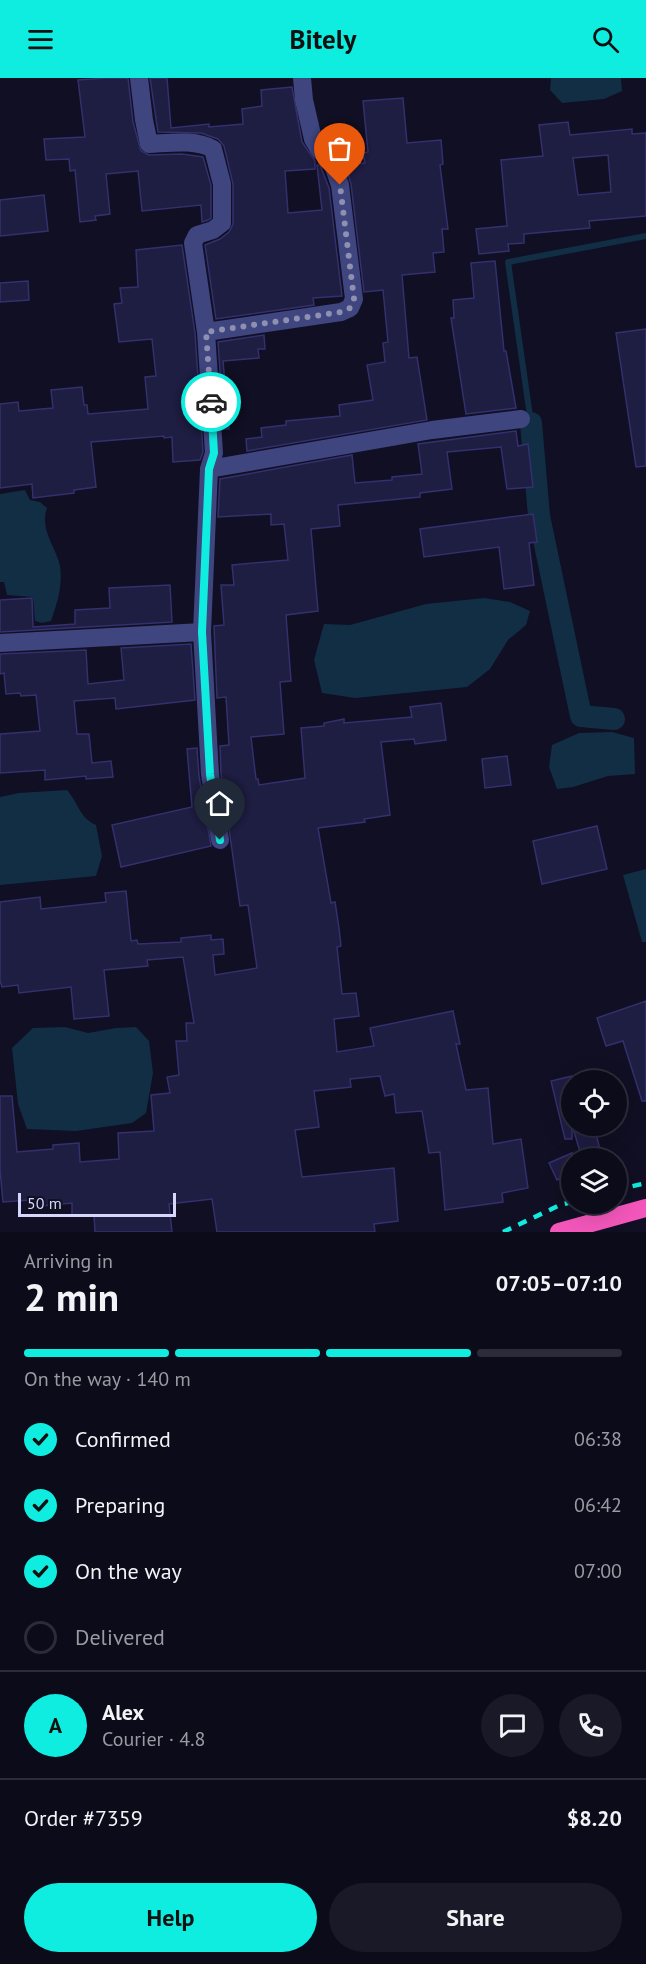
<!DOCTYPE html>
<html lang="en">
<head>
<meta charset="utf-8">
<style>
  :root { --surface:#0c0b1a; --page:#1a1927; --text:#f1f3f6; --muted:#9a9ba2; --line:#2c2b39; --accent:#0fede0 }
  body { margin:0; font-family:"PT Sans",sans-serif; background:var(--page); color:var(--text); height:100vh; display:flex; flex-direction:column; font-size:22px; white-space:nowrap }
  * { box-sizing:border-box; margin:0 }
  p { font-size:20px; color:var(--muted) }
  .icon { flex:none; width:33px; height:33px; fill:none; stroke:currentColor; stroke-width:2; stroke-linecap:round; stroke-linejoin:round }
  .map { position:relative; height:1154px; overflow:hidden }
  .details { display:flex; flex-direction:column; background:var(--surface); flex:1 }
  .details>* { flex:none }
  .fabs { position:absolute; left:561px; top:992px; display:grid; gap:12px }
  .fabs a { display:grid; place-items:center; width:66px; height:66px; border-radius:50%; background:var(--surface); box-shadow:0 6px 24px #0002,0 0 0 2px var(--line); font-size:30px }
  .scale { position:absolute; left:18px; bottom:15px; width:158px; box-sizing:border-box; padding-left:6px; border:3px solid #d4d6fc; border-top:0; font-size:16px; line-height:21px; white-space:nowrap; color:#d4d6fc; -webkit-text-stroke:4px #100f23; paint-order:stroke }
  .pin { position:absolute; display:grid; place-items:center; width:51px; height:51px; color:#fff; margin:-62px -26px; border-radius:50% 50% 50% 0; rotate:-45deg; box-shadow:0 0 6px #0007 }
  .pin .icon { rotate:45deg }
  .courier { position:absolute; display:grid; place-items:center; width:60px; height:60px; margin:-30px; border:4px solid #0fede0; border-radius:50%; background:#fff; color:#222; box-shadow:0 2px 8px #0007 }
  .overview em { font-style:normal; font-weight:600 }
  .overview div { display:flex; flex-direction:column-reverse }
  .overview { display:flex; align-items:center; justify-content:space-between; height:102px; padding:0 24px }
  h1 { font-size:39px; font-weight:600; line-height:45px }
  .bar { display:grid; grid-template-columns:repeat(4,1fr); gap:9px 6px; align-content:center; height:72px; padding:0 24px }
  .bar i { height:8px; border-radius:4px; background:var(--line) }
  .bar .active { background:var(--accent) }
  .bar p { grid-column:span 4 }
  .line { display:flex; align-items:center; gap:15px; padding:0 24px; border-top:2px solid var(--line) }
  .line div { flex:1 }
  .round { display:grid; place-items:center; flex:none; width:63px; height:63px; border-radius:32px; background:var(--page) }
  ol { padding:0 24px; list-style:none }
  li { display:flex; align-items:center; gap:18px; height:66px }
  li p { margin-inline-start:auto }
  li .icon { padding:6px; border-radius:50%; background:var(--accent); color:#111; stroke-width:4 }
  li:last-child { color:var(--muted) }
  li i { width:33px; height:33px; border:3px solid var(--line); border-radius:50% }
  .primary-button { display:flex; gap:12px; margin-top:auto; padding:12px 24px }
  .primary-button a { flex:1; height:69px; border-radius:36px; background:var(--accent); color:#111; font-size:24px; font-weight:600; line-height:69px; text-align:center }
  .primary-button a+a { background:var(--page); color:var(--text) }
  header { display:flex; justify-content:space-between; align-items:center; height:78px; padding:0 24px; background:var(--accent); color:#111; font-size:27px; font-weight:600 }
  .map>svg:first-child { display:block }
  .water { fill:#112e45 }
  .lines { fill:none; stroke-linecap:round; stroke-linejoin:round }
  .stream { stroke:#112e45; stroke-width:6 }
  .canal { stroke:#112e45; stroke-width:22 }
  .building { fill:#1e1d42; stroke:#33306d; stroke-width:1.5; fill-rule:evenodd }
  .minor { stroke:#3e457f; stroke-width:18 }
  .highway { stroke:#f457bb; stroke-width:18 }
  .rail { stroke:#0fede0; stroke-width:4.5; stroke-dasharray:9 8; stroke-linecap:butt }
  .done { stroke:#8f90b0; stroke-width:6; stroke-dasharray:0 10.8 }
  .route { stroke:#0fede0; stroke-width:8 }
</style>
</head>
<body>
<header><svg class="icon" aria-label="menu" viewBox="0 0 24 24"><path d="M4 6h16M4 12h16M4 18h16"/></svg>Bitely<svg class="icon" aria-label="search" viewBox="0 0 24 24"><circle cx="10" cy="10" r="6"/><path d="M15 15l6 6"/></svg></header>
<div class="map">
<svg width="646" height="1154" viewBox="0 0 646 1154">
  <rect width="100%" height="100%" fill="#100f23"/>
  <path class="water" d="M551,0h70l1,13 -18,8 -42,4 -12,-13z
    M25,412l5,10 10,2 7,6c-8,21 9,39 13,58 3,20 -3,37 -9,55l-9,2 -7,-2 -2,-24 -26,-2 -3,-13h-4v-88z
    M484,520l26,4 20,9 -4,14 -18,15 -18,29 -23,18 -112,11 -33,-5 -8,-33 10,-36 26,1 76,-21z
    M612,654l22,6 1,36 -27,2 -35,11 -16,2 -8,-22 3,-22 27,-12z
    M67,712c12,14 12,27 29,35l6,31 -6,20 -96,9v-88l19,-4z
    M646,791v73h-4l-19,-67z
    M65,949l23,6 28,-5 20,-1 13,14 4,32 -7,40 -14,10 -56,8 -49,-2 -9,-25 -6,-56 21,-20z"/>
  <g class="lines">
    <path class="stream" d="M531,345l-23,-161 138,-26"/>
    <path class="canal" d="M531,345l8,93 42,200 33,3"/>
  </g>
  <path class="building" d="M106,0h22l5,44 8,29 8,4 33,-1 21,3 8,28v33l-3,2 -6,2 -1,-17 -59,6 -4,-40 -32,3 4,40 -15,2 1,4 -16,2 -5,-52 -5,1 -1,-12 -23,1 -2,-21 41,-2 -7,-57z
    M150,0h17l4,50 38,-4v3l34,-3 -1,-15 20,-3 -1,-16 31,-3 10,55 13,19v8l-30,2 3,42 34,-3 -5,-45h3l9,23 13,108 -29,2 1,7 -98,14 -11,-74 15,-6 9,-7 4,-8v-40l-9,-38 -6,-7 -17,-6 -43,-1z
    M403,20l4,45 34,-3 2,24 -3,1 8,64h-6l2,23 -11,1 2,19 -33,3 7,83 8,-1 10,63 -180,31 -1,-12 16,-2 -1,-9 25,-3v-4l54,-5 -1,-11 34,-5 -6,-35 18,-3 -2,-19 5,-1 -5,-52 -19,2 -13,-108 -6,-20 20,-1 -2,-10 5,-1 -5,-51z
    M568,44l2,13 62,-6v5l14,-1v83l-57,5 1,7 -66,6v9l-16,1 1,7 -30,3 -3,-25 31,-3 -6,-66 42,-4 -4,-31zM608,77l3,37 -33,3 -5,-37z
    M44,117l4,36 -48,5v-36z
    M182,167l13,88 8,119 -3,8 -27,2 -1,-25 -8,1v-2l-73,6 5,45 -22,3v3l-41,5 -1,-14 -32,4v-84l18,-2 1,9 34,-3 -2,-18 31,-3 2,18h3l1,9 60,-5 -3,-32 11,-1 -4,-37 -33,3 -5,-38 8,-1 -2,-15 18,-1 -2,-37z
    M495,183l9,90h2l10,57 -50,6 -15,-96h3l-1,-18 21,-2 -3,-35z
    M28,203l1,19 -29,2v-19z
    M646,251v137l-10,1 -20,-134z
    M264,257l1,14h-7l1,9 -36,3 6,68h-5l-6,-87z
    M516,353l2,15 10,-2 5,43 -26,2 -6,-42 -54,5 5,37 -32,4v4l-82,8 2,21 -29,3 7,82 -32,4 5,66 -11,1 4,52 -33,3 5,42h2l1,6 46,-7 -4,-50 23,-2v-3l20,-4v4l68,-6 -2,-10 31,-4 5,37 -31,4 -1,-5 -33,3 9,73 -26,4 1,3 -47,6 13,75 4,-1 4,26 2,18 -4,1 5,47 14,-1 3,23 -25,3 3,33 37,-6 -4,-18 83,-17 7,33h-4l10,46 22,-2 5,56 28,-5 7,49 -26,5 1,9 -58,8 -5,-58 -11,1 -7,-42 -26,2 -2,-19 -9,2 -5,-20 -30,3 1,8 -37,4 5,36 -24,3 7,47 92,-9 4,53 -24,3 1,8h-158l-5,-33 -43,5 3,28h-77l-1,-16h-22v-13l-41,4 -1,-7 -27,2 -3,-32v-74h12l5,56 36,-3v-4l26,-2 1,19 39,-3 -1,-26 36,-2 -3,-36 19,-2 -3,-16 12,-2 -3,-34h11l-1,-18h8l-11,-66 -36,3 1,6 -44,4 5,46 -35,3 -3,-32 -52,6 -1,-8 -16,2 -2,-7v-78l40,-5 1,12 65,-7 -1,-9 21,-2 5,50 6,-1 1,4 43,-2v-4l30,-3v5l12,-1 1,15 -11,1 2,20 42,-7 -9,-63 -8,1 -19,-133 -1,-27 9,-1 -3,-48 -9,1 -3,-72 10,-1 -3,-40h13l-2,-20 56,-5 -4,-36 -13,1v-11l-53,3 2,-38 132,-24 3,28 37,-3v-3l30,-3 -4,-30z
    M533,436l4,28 -8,1 5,42 -30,4 -5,-42 -75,10 -4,-28z
    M170,507l2,37 -172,10v-32l32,-2 1,29 42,-3v-14l35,-2 -1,-20z
    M191,566l4,56 -79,9 -1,-11 -41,3 3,33h12l3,29 19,-2 2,16 -27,2v-3l-41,4v-10l-45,3v-39l40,-3 -4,-36 -15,1 -1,-3 -14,1 -2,-21 -4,1v-20l86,-4 2,34 36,-4 -3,-32z
    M197,670l2,28 12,70 -90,21 -9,-42 80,-18 -5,-58z
    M507,678l4,29 -26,3 -3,-29z
    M597,748l10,43 -65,15 -9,-43z
    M646,923v100h-4l-19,-60 -17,5 -9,-28z
    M572,998v63h-7l-14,-58z
    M572,1047h22l6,25 -19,5z
    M572,1075v20l-15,7 -8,-17z"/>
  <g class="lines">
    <path class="minor" d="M139,0l5,42 5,24c21,-1 46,-5 64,5l9,35v39l-9,7 -16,5 -4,8 13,89 8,121 -5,16
      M206,254l135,-20 9,-4 4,-9 -14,-114 -9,-26 -11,-8 -7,-12 -9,-39 -2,-22
      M0,565l202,-11
      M220,762l-10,-66 -8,-142 7,-163 223,-39 89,-11"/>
    <path class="highway" d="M559,1154l87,-24"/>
    <path class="rail" d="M616,1112l30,-7
      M503,1154l57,-27 12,-3"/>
  </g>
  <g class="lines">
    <path class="done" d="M211,324l-5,-70 135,-20 9,-4 4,-9 -14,-114"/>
    <path class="route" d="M211,324l3,51 -5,16 -7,163 8,142 10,66"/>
  </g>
</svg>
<div class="fabs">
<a><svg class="icon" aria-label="locate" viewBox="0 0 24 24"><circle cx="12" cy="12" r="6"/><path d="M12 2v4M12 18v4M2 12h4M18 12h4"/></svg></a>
<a><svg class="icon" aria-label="layers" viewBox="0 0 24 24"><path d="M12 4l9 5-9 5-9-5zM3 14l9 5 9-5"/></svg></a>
</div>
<div class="scale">50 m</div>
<div class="pin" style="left:340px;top:107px;background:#ea580c"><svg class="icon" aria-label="bag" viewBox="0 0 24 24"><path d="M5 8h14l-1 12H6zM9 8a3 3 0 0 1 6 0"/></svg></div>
<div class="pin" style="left:220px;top:762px;background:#1f2937"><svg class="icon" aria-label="home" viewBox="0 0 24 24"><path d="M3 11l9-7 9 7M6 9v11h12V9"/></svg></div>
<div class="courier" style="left:211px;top:324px"><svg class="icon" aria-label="car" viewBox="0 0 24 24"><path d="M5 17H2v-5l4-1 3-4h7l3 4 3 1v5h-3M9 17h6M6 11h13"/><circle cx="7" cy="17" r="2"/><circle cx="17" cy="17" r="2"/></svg></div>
</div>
<section class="details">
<div class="overview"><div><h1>2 min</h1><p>Arriving in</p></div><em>07:05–07:10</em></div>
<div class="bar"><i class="active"></i><i class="active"></i><i class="active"></i><i></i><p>On the way · 140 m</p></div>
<ol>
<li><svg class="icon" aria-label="check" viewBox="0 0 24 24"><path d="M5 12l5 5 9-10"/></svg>Confirmed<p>06:38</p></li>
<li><svg class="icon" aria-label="check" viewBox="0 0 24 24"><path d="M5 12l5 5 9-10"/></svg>Preparing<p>06:42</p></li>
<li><svg class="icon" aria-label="check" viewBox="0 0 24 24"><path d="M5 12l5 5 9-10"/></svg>On the way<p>07:00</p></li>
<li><i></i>Delivered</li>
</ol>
<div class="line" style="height:108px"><b class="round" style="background:var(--accent);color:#111">A</b><div><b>Alex</b><p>Courier · 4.8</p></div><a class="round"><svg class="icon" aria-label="chat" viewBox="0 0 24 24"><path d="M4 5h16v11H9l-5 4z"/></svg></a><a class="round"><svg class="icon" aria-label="phone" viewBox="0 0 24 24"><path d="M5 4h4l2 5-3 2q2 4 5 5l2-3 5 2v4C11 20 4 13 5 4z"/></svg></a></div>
<div class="line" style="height:78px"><div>Order #7359</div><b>$8.20</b></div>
<div class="primary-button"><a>Help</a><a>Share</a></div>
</section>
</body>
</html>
